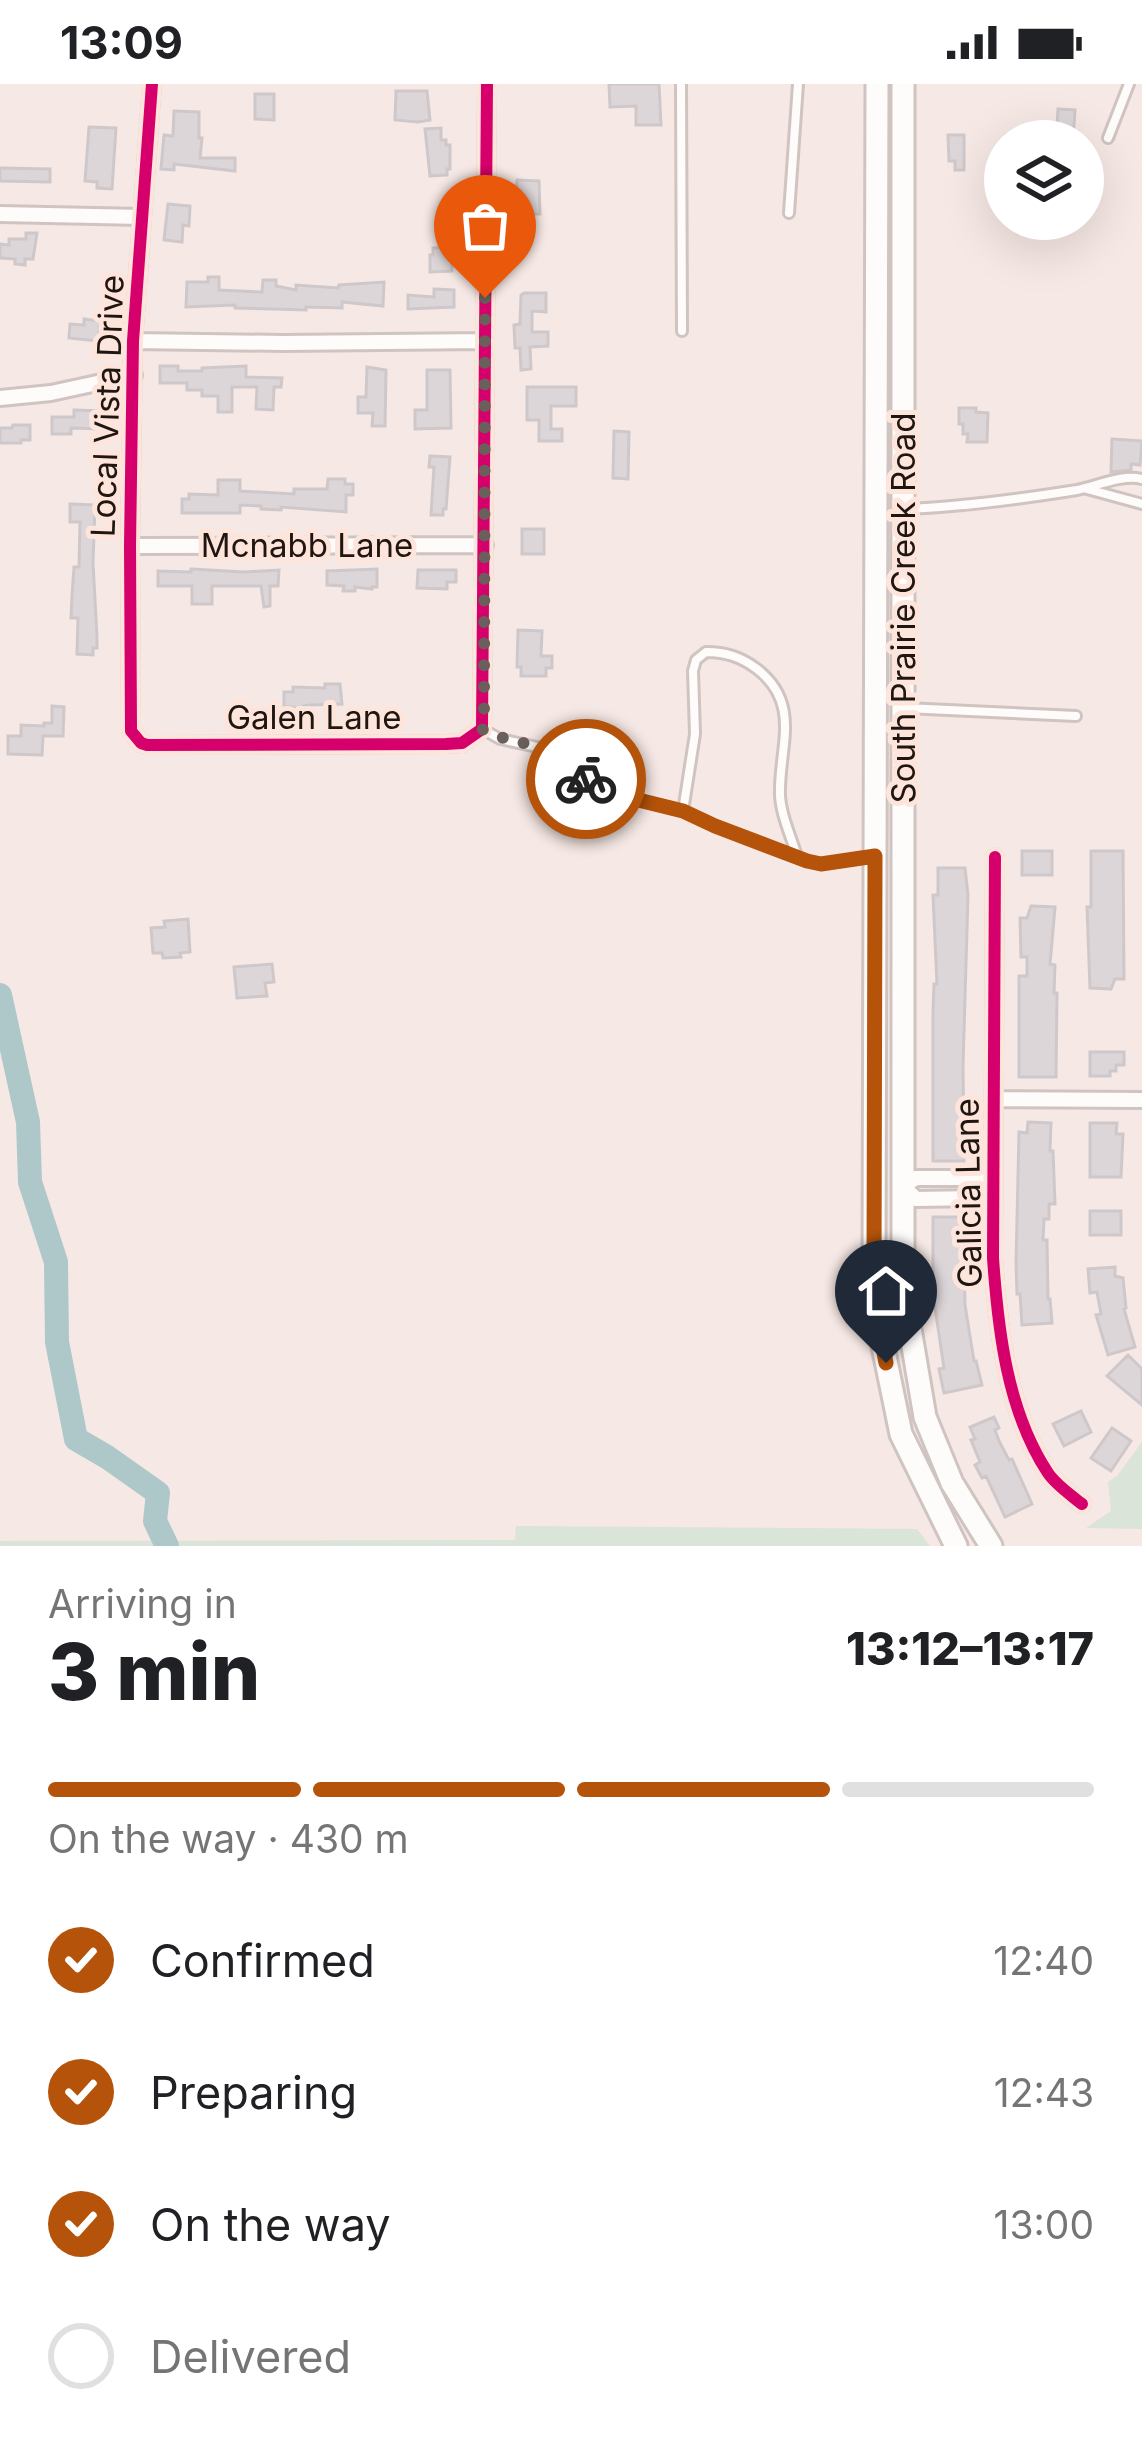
<!DOCTYPE html>
<html lang="en">
<head>
<meta charset="utf-8">
<style>
  :root { --surface:#fff; --page:#f2f2f2; --text:#202124; --muted:#757577; --line:#e0e0e0; --accent:#b45309 }
  body { margin:0; font-family:Inter,sans-serif; background:var(--page); color:var(--text); height:100vh; display:flex; flex-direction:column; font-size:45px; white-space:nowrap }
  * { box-sizing:border-box; margin:0 }
  p { font-size:39px; color:var(--muted) }
  .icon { flex:none; width:66px; height:66px; fill:none; stroke:currentColor; stroke-width:2; stroke-linecap:round; stroke-linejoin:round }
  .map { position:relative; height:1462px; overflow:hidden }
  .details { display:flex; flex-direction:column; background:var(--surface); flex:1 }
  .details>* { flex:none }
  .buttons { position:absolute; left:984px; top:36px; display:grid; gap:24px }
  .buttons a { display:grid; place-items:center; width:120px; height:120px; border-radius:50%; background:var(--surface); box-shadow:0 12px 48px #0002; font-size:60px }
  .pin { position:absolute; display:grid; place-items:center; width:102px; height:102px; color:#fff; margin:-123px -51px; border-radius:50% 50% 50% 0; rotate:-45deg; box-shadow:0 0 12px #0007 }
  .pin .icon { rotate:45deg }
  .courier { position:absolute; display:grid; place-items:center; width:120px; height:120px; margin:-60px; border:9px solid #b45309; border-radius:50%; background:#fff; color:#222; box-shadow:0 3px 15px #0007 }
  .summary em { font-style:normal; font-weight:800 }
  .summary div { display:flex; flex-direction:column-reverse }
  .summary { display:flex; align-items:center; justify-content:space-between; height:204px; padding:0 48px }
  h1 { font-size:78px; font-weight:800; line-height:90px }
  .bar { display:grid; grid-template-columns:repeat(4,1fr); gap:18px 12px; align-content:center; height:144px; padding:0 48px }
  .bar i { height:15px; border-radius:9px; background:var(--line) }
  .bar .active { background:var(--accent) }
  .bar p { grid-column:span 4 }
  ol { padding:0 48px; list-style:none }
  li { display:flex; align-items:center; gap:36px; height:132px }
  li p { margin-inline-start:auto }
  li .icon { padding:12px; border-radius:50%; background:var(--accent); color:#fff; stroke-width:4 }
  li:last-child { color:var(--muted) }
  li i { width:66px; height:66px; border:6px solid var(--line); border-radius:50% }
  .status { display:flex; justify-content:space-between; align-items:center; height:84px; padding:0 60px; background:var(--surface); direction:ltr }
  .status svg { height:33px; fill:currentColor }
  .map>svg:first-child { display:block }
  .green { fill:#dae4d9 }
  .lines { fill:none; stroke-linecap:round; stroke-linejoin:round }
  .river { stroke:#aec8ca; stroke-width:24 }
  .building { fill:#ddd6d9; stroke:#cfc8cb; stroke-width:3 }
  .service-casing { stroke:#d0c4c0; stroke-width:14 }
  .minor-casing { stroke:#d0c4c0; stroke-width:20 }
  .secondary-casing { stroke:#d0c4c0; stroke-width:27 }
  .service { stroke:#fefcfb; stroke-width:8 }
  .minor { stroke:#fefcfb; stroke-width:14 }
  .secondary { stroke:#fefcfb; stroke-width:21 }
  .cycleway-casing { stroke:#fee5dc; stroke-width:20 }
  .cycleway { stroke:#d6006c; stroke-width:12 }
  .done { stroke:#6a5f5b; stroke-width:12; stroke-dasharray:0 21.6 }
  .route { stroke:#b45309; stroke-width:15 }
  .labels { text-anchor:middle; dominant-baseline:central; stroke-width:10; stroke-linejoin:round; paint-order:stroke }
  .street-label { font-size:33px; fill:#1f1511; stroke:#fee5dc }
</style>
</head>
<body>
<div class="status"><b>13:09</b><svg viewBox="0 0 49 12"><path d="M0 12V9h3v3zM5 12V6h3v6zM10 12V3h3v9zM15 12V0h3v12zM26 1h20v11H26zM47 4h2v5h-2z"/></svg></div>
<div class="map">
<svg width="1142" height="1462" viewBox="0 0 1142 1462">
  <rect width="100%" height="100%" fill="#f6e8e4"/>
  <path class="green" d="M1142,1358v87l-56,-1 25,-17 -3,-29 9,-6z
    M516,1442l401,3 13,17h-930v-5l515,-1z"/>
  <g class="lines">
    <path class="river" d="M0,911l28,127 2,60 26,80 1,80 19,97 31,18 51,36 -3,28 12,25"/>
  </g>
  <path class="building" d="M609,0h50l2,41h-25v-19l-26,1z
    M396,7h31l3,29 -12,2 -23,-2z
    M255,10h19v26l-19,-1z
    M1058,25l17,1 -2,31h-17z
    M174,27l25,1v26h3l-2,20h35v13l-61,-7v6l-13,-1 3,-34 9,1z
    M89,43l27,1 -4,61 -15,-1v-6l-12,-1z
    M441,44v12h5v5h4v24h-3v6l-17,1 -5,-47z
    M948,51h16v35h-9v-9h-6z
    M0,84l50,1v13l-50,-1z
    M517,96l22,1 1,33h-14v-12l-10,-1z
    M168,120l22,2 -1,20 -6,-1 -1,17 -18,-2z
    M26,149h11l-4,26h-8v6l-10,-1v-5l-15,-1v-14l9,1v-6h17z
    M448,163v8h4v16l-22,1v-17h3v-7z
    M208,193h11v13l43,2 1,-12h13v6l20,4v-5l42,3 1,-3 45,-3 -1,24 -41,-4v6l-36,-1v3l-71,-2v-3l-49,2 1,-25h21z
    M434,205l20,1v17l-46,2v-14l26,2z
    M524,209h22v19l-14,-1v21h16v14l-18,1 1,22 -10,1 -1,-22h-5l-1,-23 6,-1 1,-29z
    M84,235l16,2 -2,20 -29,-3 1,-14 14,1z
    M160,282h18v5h24v-3l44,-2v11l36,1 -1,9h-7l-1,23 -17,-1 1,-22h-25v25h-14v-16h-16v-6h-15v-7h-27z
    M367,283l19,3 -1,56h-13l1,-13h-15v-16h8z
    M427,286h23l1,58 -36,1v-19h12z
    M527,303h49v19h-25v23h11v12h-23v-21h-12z
    M959,324h17v4l12,1 -1,29h-20l1,-8h-5v-10h-4z
    M74,326l29,1v18l-32,-1v6h-19v-17h22z
    M13,341h17v15h-9v3h-21v-15h12z
    M614,347l15,1 -1,47 -15,-1z
    M1112,355l30,2 -2,24 -9,-1v6l-20,2z
    M430,372l20,1 -4,52h-3v6h-12l3,-48h-5z
    M328,395h17v5h8v11h-7v17l-65,-5v3l-20,-1v-3l-21,-1v8h-58v-14h7v-5l29,1v-15h22v11l54,3v-5h33z
    M70,420l25,1 -2,58 4,74v11h-4v7l-16,-1 1,-36h-7l1,-22 2,-29h5l1,-45h-10z
    M522,445h22v25h-22z
    M191,485l53,3 35,-2 -1,16h-8v20l-6,1 -3,-21h-49v18h-20v-18h-34v-15l33,1z
    M377,485v18h-5v2l-17,-2v4h-12l1,-5 -17,-1v-14z
    M418,486h38v12h-9v7l-30,-1z
    M518,546l24,1 -1,25h11v12h-6v8h-25v-9h-4z
    M325,600h15l2,20 -32,1 -7,1v3l-19,-3v-14h9v-5l32,1z
    M52,622l12,1 -1,29h-20l-1,19 -34,-1v-18h13v-11l23,1v-3h8z
    M1022,767h30v24h-30z
    M1091,767h32l1,128h-9l-4,10 -21,-1 -3,-81h4z
    M938,784h27l3,27 -5,171 1,95h-31v-148l1,-29h3l-4,-89h5z
    M1031,822l24,1 -5,57 5,1 -1,28h3l-1,84h-37v-101h8v-19h-6l-1,-39h7z
    M188,835l2,33 -10,1 1,4 -18,1 -1,-5h-9l-2,-25 14,-1 -1,-6z
    M272,880l2,18 -9,1 2,13 -30,2 -3,-31z
    M1090,968h34v13h-8v6h-6v5h-20z
    M1028,1038l23,1 -1,28h3l2,53h-6v15h-5l-1,21h4l1,59h2l2,24 -30,2 -2,-31h-3l-1,-30 3,-132 8,1z
    M1090,1039h27l-1,11h7l-2,43h-31z
    M1090,1127h31v24h-31z
    M933,1133h30l2,88 9,56h2l6,24 -38,8 -5,-24 5,-1 -10,-67h-6l-1,-24h6z
    M1115,1183v9l8,2 3,30 -2,1 11,38 -27,8 -12,-40 5,-1 -4,-22 -7,1 -2,-24z
    M1128,1271l14,14v36l-35,-29z
    M1081,1327l10,21 -27,14 -11,-22z
    M994,1333l5,11 -4,2 4,11 10,19 3,-1 20,45 -27,13 -19,-41 -4,2 -7,-13 5,-3 -9,-22 4,-1 -5,-12z
    M1112,1344l19,13 -20,30 -20,-13z"/>
  <g class="lines">
    <defs>
      <path id="service" d="M681,0l1,247
        M1108,54l21,-54
        M789,129l9,-129
        M1087,405l55,15
        M905,425c58,-2 115,-10 172,-19 20,-4 45,-16 65,-11
        M905,624l171,8
        M484,646l16,9 37,8 24,12 30,25 23,10 69,17 32,15 92,35 14,3 49,-7
        M683,727l12,-77 -2,-63 3,-11 10,-8c20,0 35,5 51,17 44,34 23,76 23,121 -1,20 10,44 16,63"/>
      <path id="minor" d="M152,0l-19,257 -3,205 1,185 10,12 6,2 299,-1 16,-1 20,-14 5,-645
        M0,130l142,3
        M133,257l150,2 202,-2
        M0,314l51,-5 83,-18
        M130,462l355,-1
        M995,773l-2,401c5,72 14,153 55,215 8,12 23,22 34,31
        M994,1015l148,1
        M916,1094h61l16,9 -15,11 -62,1 -13,-13z"/>
      <path id="secondary" d="M877,0l-3,1184 5,59 22,107 55,112
        M903,0v1181l5,52 17,100 27,66 39,63"/>
    </defs>
    <use href="#service" class="service-casing"/>
    <use href="#minor" class="minor-casing"/>
    <use href="#secondary" class="secondary-casing"/>
    <use href="#service" class="service"/>
    <use href="#minor" class="minor"/>
    <use href="#secondary" class="secondary"/>
    <defs>
      <path id="cycleway" d="M152,0l-19,257 -3,205 1,185 10,12 6,2 299,-1 16,-1 20,-14 5,-645
        M995,773l-2,401c5,72 14,153 55,215 8,12 23,22 34,31"/>
    </defs>
    <use href="#cycleway" class="cycleway-casing"/>
    <use href="#cycleway" class="cycleway"/>
  </g>
  <g class="lines">
    <path class="done" d="M485,214l-1,414 -2,17c20,11 34,11 55,18 19,7 34,20 49,32"/>
    <path class="route" d="M586,695l28,15 69,17 32,15 92,35 14,3 54,-8 -1,412 5,59 7,36"/>
  </g>
  <g class="labels">
    <g class="street-label">
      <text transform="translate(107 322) rotate(-88)">Local Vista Drive</text>
      <text x="307" y="461">Mcnabb Lane</text>
      <text transform="translate(903 524) rotate(-90)">South Prairie Creek Road</text>
      <text x="314" y="633">Galen Lane</text>
      <text transform="translate(968 1109) rotate(-91)">Galicia Lane</text>
    </g>
  </g>
</svg>
<div class="buttons">
<a><svg class="icon" aria-label="layers" viewBox="0 0 24 24"><path d="M12 4l9 5-9 5-9-5zM3 14l9 5 9-5"/></svg></a>
</div>
<div class="pin" style="left:485px;top:214px;background:#ea580c"><svg class="icon" aria-label="bag" viewBox="0 0 24 24"><path d="M5 8h14l-1 12H6zM9 8a3 3 0 0 1 6 0"/></svg></div>
<div class="pin" style="left:886px;top:1279px;background:#1f2937"><svg class="icon" aria-label="home" viewBox="0 0 24 24"><path d="M3 11l9-7 9 7M6 9v11h12V9"/></svg></div>
<div class="courier" style="left:586px;top:695px"><svg class="icon" aria-label="bike" viewBox="0 0 24 24"><circle cx="6" cy="16" r="4"/><circle cx="18" cy="16" r="4"/><path d="M6 16l4-8h5l3 8M10 8l3 8H6M13 5h3"/></svg></div>
</div>
<section class="details">
<div class="summary"><div><h1>3 min</h1><p>Arriving in</p></div><em>13:12–13:17</em></div>
<div class="bar"><i class="active"></i><i class="active"></i><i class="active"></i><i></i><p>On the way · 430 m</p></div>
<ol>
<li><svg class="icon" aria-label="check" viewBox="0 0 24 24"><path d="M5 12l5 5 9-10"/></svg>Confirmed<p>12:40</p></li>
<li><svg class="icon" aria-label="check" viewBox="0 0 24 24"><path d="M5 12l5 5 9-10"/></svg>Preparing<p>12:43</p></li>
<li><svg class="icon" aria-label="check" viewBox="0 0 24 24"><path d="M5 12l5 5 9-10"/></svg>On the way<p>13:00</p></li>
<li><i></i>Delivered</li>
</ol>
</section>
</body>
</html>
